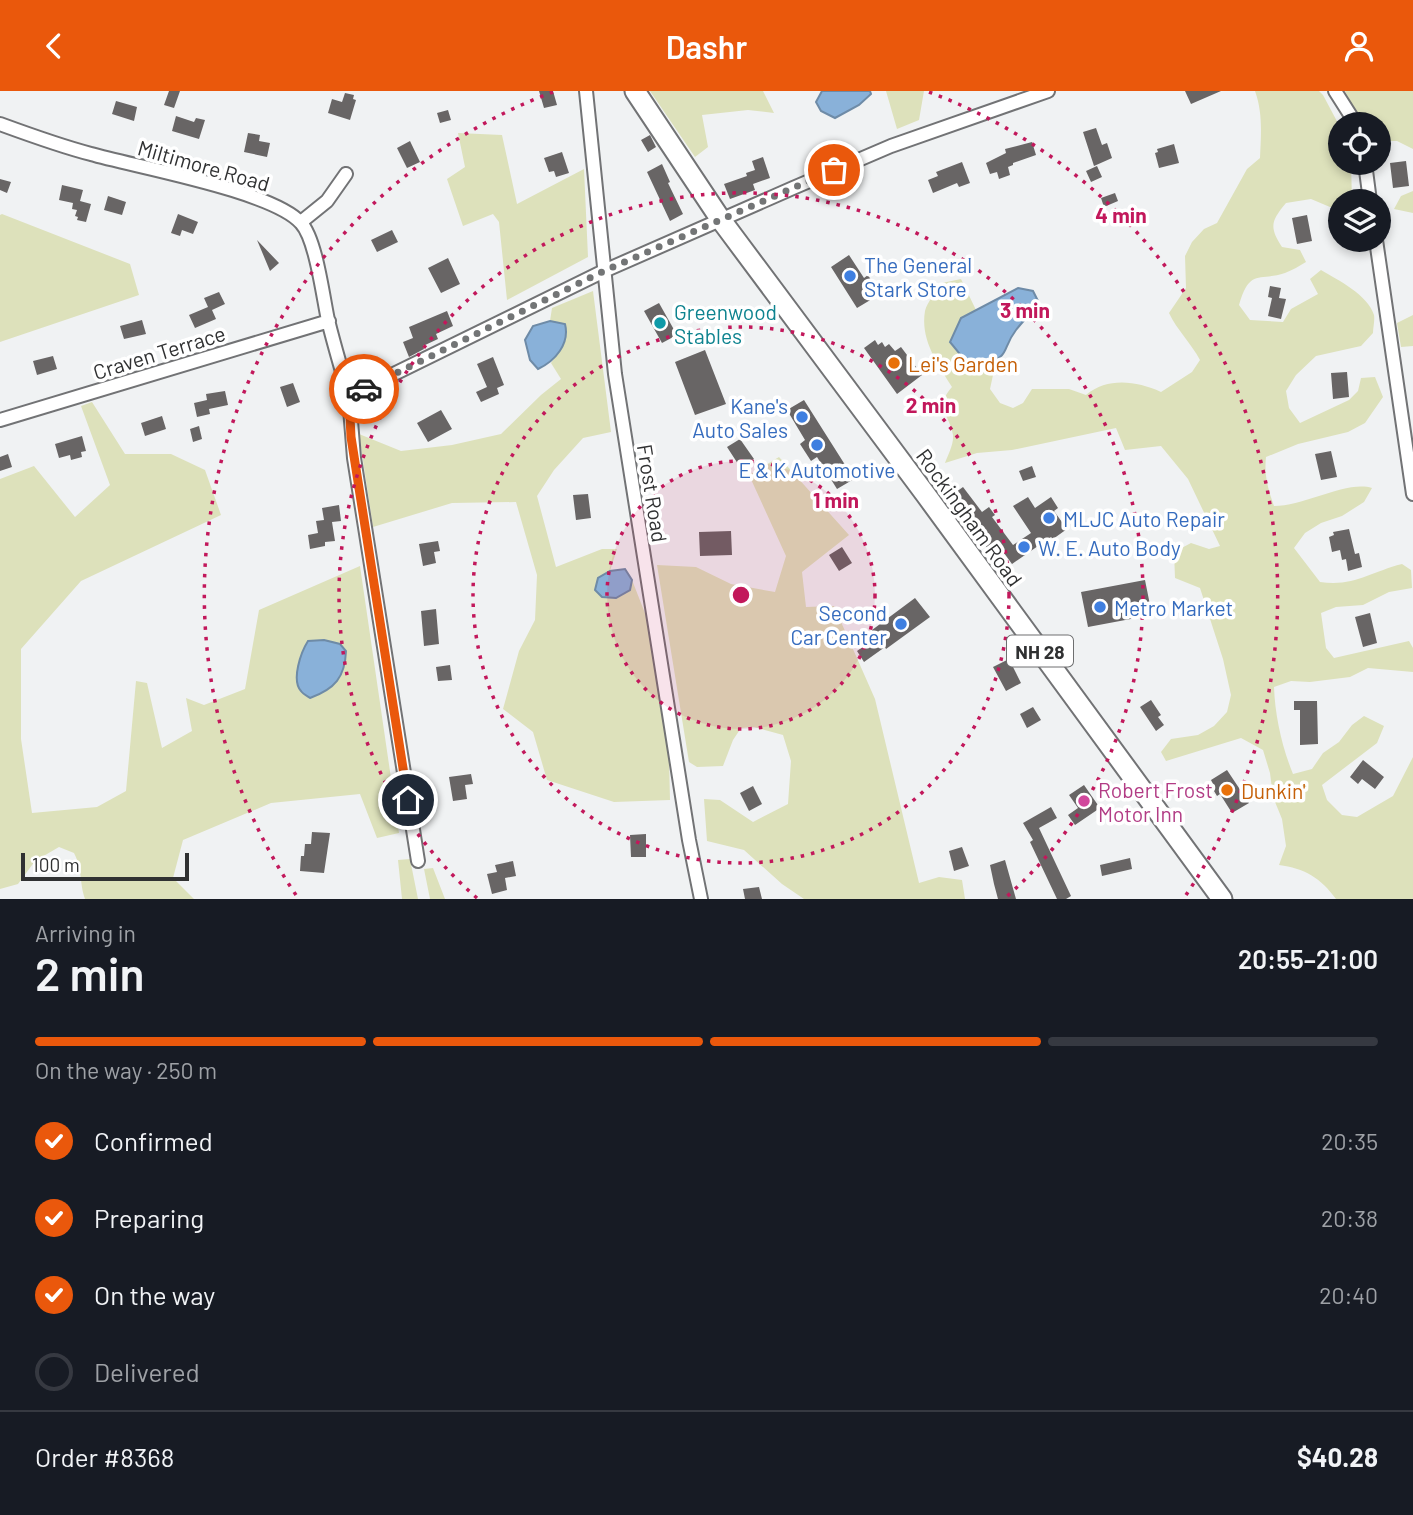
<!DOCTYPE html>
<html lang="en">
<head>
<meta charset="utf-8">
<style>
  :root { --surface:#171b24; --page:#242831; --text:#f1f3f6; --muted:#9ea1a6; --line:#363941; --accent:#ea580c }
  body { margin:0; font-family:Barlow,sans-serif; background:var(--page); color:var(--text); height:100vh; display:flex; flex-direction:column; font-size:26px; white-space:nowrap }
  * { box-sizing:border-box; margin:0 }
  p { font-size:23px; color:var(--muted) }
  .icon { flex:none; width:38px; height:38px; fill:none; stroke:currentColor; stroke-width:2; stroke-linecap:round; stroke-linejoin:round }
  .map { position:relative; height:808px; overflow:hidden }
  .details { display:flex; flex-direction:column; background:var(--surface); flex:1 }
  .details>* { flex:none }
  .buttons { position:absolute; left:1328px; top:21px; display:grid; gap:14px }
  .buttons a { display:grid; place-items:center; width:63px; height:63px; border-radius:50%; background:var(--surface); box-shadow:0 4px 10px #0003; font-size:35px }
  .scale { position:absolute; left:21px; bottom:18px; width:168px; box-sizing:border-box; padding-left:7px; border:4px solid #303132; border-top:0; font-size:19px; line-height:24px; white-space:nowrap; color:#303132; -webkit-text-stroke:5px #fff; paint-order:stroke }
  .pin { position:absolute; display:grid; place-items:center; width:60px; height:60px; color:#fff; margin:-30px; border:4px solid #fff; border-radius:50%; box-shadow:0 2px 7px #0007 }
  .courier { position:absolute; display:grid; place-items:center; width:70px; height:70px; margin:-35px; border:5px solid #ea580c; border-radius:50%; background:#fff; color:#222; box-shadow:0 2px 9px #0007 }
  .summary em { font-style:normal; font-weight:600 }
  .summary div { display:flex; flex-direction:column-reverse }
  .summary { display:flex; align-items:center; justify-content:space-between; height:119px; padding:0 35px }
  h1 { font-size:46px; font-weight:600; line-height:52px }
  .bar { display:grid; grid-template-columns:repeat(4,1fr); gap:10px 7px; align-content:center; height:84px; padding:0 35px }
  .bar i { height:9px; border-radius:5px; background:var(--line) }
  .bar .current { background:var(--accent) }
  .bar p { grid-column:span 4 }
  .line { display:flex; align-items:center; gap:18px; padding:0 35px; border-top:2px solid var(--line) }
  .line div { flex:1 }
  ol { padding:0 35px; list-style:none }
  li { display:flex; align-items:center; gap:21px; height:77px }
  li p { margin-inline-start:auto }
  li .icon { padding:7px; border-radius:50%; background:var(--accent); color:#fff; stroke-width:4 }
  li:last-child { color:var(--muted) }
  li i { width:38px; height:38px; border:4px solid var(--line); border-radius:50% }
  header { display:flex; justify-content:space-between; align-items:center; height:91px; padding:0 35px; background:var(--accent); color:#fff; font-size:32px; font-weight:600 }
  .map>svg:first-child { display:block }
  .green { fill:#dde1bb }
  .water { fill:#89b1d9; stroke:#6e8ba7; stroke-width:2 }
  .building { fill:#686565 }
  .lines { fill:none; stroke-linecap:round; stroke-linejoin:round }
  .street-casing { stroke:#727375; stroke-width:16 }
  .primary-casing { stroke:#727375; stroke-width:23 }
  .street { stroke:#fff; stroke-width:12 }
  .primary { stroke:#fff; stroke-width:19 }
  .done { stroke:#737576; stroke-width:7; stroke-dasharray:0 12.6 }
  .route { stroke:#ea580c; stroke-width:9 }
  .ring { fill:none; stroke:#c2185b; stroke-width:3.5; stroke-dasharray:3.5 7 }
  .shop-dot { fill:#3f7fe0; stroke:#fff; stroke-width:2.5 }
  .culture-dot { fill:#0f9aa8; stroke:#fff; stroke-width:2.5 }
  .food-dot { fill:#e8710a; stroke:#fff; stroke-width:2.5 }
  .hotel-dot { fill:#d1479c; stroke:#fff; stroke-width:2.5 }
  .labels { text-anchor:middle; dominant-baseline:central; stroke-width:7; stroke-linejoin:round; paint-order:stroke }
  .shield { fill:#fff; stroke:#6e6f70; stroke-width:2 }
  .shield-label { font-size:19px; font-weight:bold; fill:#303132 }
  .street-label { font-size:21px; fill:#303132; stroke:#fff }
  .shop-label { font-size:21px; fill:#366cbe; stroke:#fff; text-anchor:start }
  .culture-label { font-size:21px; fill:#0d838f; stroke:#fff; text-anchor:start }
  .food-label { font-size:21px; fill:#c56008; stroke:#fff; text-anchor:start }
  .hotel-label { font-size:21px; fill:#b23c85; stroke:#fff; text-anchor:start }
  .centre { fill:#c2185b; stroke:#fff; stroke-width:3.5 }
  .ring-label { font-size:21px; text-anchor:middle; font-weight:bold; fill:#c2185b; stroke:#fff; stroke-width:7; stroke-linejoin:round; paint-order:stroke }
</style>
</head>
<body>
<header><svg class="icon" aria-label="back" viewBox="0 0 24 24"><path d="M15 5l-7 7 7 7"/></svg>Dashr<svg class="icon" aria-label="person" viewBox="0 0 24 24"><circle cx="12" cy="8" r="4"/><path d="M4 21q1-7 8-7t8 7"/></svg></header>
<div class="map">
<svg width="1413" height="808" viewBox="0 0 1413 808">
  <rect width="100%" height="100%" fill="#f0f2f3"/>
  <path class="green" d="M650,0h113l11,22 -26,-3 -46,5 6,32 -13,10z
    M886,0h38l-5,29 -22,9z
    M1255,0h64l4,4 17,32v36h11l1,38h-12v6h-10l-19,-8 -25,4c-15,18 -17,24 -4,44l18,3 6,12c-7,4 -13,8 -21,11 -27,9 -35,-5 -46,32l11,15 33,2 8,-13 27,-15 -8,-15 11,-9c17,10 47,25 53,45 1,5 -1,13 -1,18l-12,13 -45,10 -20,19 -10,16 3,17 11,15 49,-23 9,-9 3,-13 14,-1 8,20 -18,26 -17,9 -50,12 -32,13c-2,18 2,32 8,49 31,0 73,-26 98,-18l-8,14 -22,14 -21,7 -16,10 -11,15 26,34c34,5 50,-10 82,-18l9,6 1,18 -23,4 -26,13 -27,2 -15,6 5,35 8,10 75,-17 4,7v24l-45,-4 -18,9 -40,5 -19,-1 -17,6c1,29 8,60 19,87l19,-5 11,-16 16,-11 13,-17 12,-9 20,10 -7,17 -55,42 5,15 15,15 15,2 36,-21 20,-39v142h-77c-15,-21 -32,-31 -57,-34l7,-19 -4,-27 -9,-22 -3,-24 -7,-23 -22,-12 -75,23 -5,-9 10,-13 27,-4 16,-9 13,-14 4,-17 -8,-36 -23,-71 -25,-10 -1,-26 17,-9 18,6 11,-3 -32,-67 -27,-33 -36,4 -9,-22 -104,22 -35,3 -32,10c3,-8 9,-19 8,-28 -3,-19 -19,-28 -1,-48 -14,-23 -32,-47 -27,-76 2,-9 12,-20 17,-28l19,-4 15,31 -15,8 2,40 18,8 15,-5 -6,28 10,14 13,5 10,-5 9,-14h37l17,6c22,-18 50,-14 75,-3l31,-20 8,-12c-9,-17 -23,-30 -31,-47l17,-25 -1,-32 7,-14 12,-13 13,-6 30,-54 13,-11c1,-23 3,-45 -5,-67z
    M1345,0h68v58l-16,-8h-18v-17h-18z
    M458,42l44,2 15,69 67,-35 4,88 -81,43 -8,-78 -6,-8 -30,12 -16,-47 18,-12z
    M1413,100v22l-19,-4 7,-13z
    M2,123l128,50 9,31 -139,47v-127z
    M593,200l18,141 -28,6 -29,32 -17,26 19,71 46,-18h15l-7,22 -12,7 32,12 2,-10 18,46 19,130 1,44 -56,2 -67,-22 -14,-48 -30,-23 16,-58 16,-31 2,-45 -21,-73 -64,1 -79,24 -14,-93 42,17 51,-6 49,-11 40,-39 20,-16 -10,-16 13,-20 1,-19 -15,-3 2,-13z
    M1413,224v31l-12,1 -4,-24z
    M92,311l33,52h46l34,16 16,45 -140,66 -60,68v90l11,74 65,-6 29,-16 10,-110 11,2 15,65 30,-17 -6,-33 18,7 41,-16 14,-79 101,-44 39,267 -22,5 -17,-44 -89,9 -88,37 -10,38 21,21h-109c-6,-17 -2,-29 -11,-46l-15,-6 -24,14 -17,23 -18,5v-410l34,-13 41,51 35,-32 -29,-79z
    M779,366l70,78 -47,37 4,35 28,-1 41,93 44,184 20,-6 23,3 3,19h-161l-22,-15 -38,-34 -37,-9 -3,-42 16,1 33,22 35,-18 3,-43 -8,-26 -29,-8 -13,1 -8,12 -10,26 -26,1 -8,-5 -32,-197 39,2 35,17 44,8 11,-36 -37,-81z
    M410,768l8,40h-16l-4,-39z
    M433,777l12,31h-15l-6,-30z"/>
  <path class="water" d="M822,0h48l1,3 -12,11 -24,13 -14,-7 -5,-9z
    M1018,197l15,3 6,12c-7,9 -16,18 -23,27 -16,21 -3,25 -35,36l-18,-8 -13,-16 11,-24z
    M550,230l15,3c5,20 -10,37 -27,45l-8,-9 -5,-20 8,-14z
    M625,478l7,11 -2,10 -14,8 -14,-1 -7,-7 3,-12 12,-7z
    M324,549l16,4 6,7c-1,26 -11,38 -36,47 -3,-2 -7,-4 -9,-7 -10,-11 0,-39 7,-50z"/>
  <path class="building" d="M169,0h11l-6,17 -10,-3z
    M539,0h14l4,14 -13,3z
    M1185,0h36l-30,13z
    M345,2l9,2 -1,4 3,1 -6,20 -22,-7 4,-14 10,3z
    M116,10l21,6 -3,14 -22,-7z
    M448,19l3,10 -11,3 -3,-10z
    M176,25l18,6 2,-4 9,2 -6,19 -27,-8z
    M1096,37l6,17 5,-2 5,15 -18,8 -11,-34z
    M248,42l12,2 -1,6 11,2 -3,14 -23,-5z
    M650,44l6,12 -8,5 -7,-12z
    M410,50l10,21 -13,6 -10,-20z
    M1032,51l4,13 -23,8v2l-5,2 2,8 -11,4 -2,-7 -7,2 -4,-11 20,-10 -1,-4z
    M1174,53l5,19 -20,5 -4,-15 3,-1 -1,-3z
    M562,61l7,21 -13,4 -2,-6 -5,1 -5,-14z
    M763,66l7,21 -17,6 2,6 -25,9 -6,-15 23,-8 -1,-3 9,-3 -3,-9z
    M1406,70l3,25 -16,2 -3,-25z
    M962,71l8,21 -11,4 -2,-4 -24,10 -5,-13 10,-4 -2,-4z
    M662,73l8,18 -2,1 15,31 -13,7 -23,-49z
    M1097,75l5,11 -11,5 -5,-11z
    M0,88l11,3 -4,11 -7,-3z
    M62,94l21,5 -3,11 11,3 -5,18 -9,-2 1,-3 -3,-1 2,-6 -5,-1 1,-6 -14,-3z
    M1115,102l3,8 -14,6 -3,-9z
    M108,105l18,6 -4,13 -18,-5z
    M178,123l20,8 -5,12 -11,-4 -2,6 -9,-3z
    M1307,124l5,26 -15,3 -5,-26z
    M392,139l6,12 -21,10 -6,-12z
    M257,149l22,23 -9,8z
    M849,164l15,23 4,-3 6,10 -3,2 6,9 -20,12 -26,-41z
    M448,167l12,26 -19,9 -13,-25z
    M1270,195l11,2 -2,10 7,1 -5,20 -13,-3 4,-18 -4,-1z
    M219,201l6,12 -13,6 4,9 -21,9 -6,-13 19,-8 -4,-9z
    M659,212l18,32 -15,8 -18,-32z
    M447,220l6,15 -17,8 2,5 -15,7 1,3 -15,8 -6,-15 10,-4 -4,-11z
    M142,229l4,14 -22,5 -4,-13z
    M875,249l3,5 4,-3 3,5 4,-3 6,7 6,-4 21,28 -25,19 -33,-46z
    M705,259l21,54 -31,11 -20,-53z
    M53,265l4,13 -20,6 -4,-14z
    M493,266l11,28 -7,3 2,6 -18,8 -5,-10 11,-5 -10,-23z
    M1347,281l2,25 -16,2 -2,-26z
    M293,292l7,19 -13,5 -7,-20z
    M225,300l3,14 -19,4 1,5 -13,3 -3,-14 13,-3 -1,-6z
    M804,309l50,79 -17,10 -20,-32 -6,4 -11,-17 5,-4 -18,-30z
    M441,319l11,19 -24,13 -11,-19z
    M162,325l4,13 -21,7 -4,-13z
    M199,335l3,13 -9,3 -3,-13z
    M82,345l4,15 -5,1 1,5 -11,3 -1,-5 -11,3 -4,-14z
    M740,348l14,20 -14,8 -13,-20z
    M1331,360l6,26 -16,3 -6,-26z
    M8,363l4,13 -12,4v-14z
    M1032,375l4,11 -13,4 -4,-10z
    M963,396l19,25 7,-5 6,8 -3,2 21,28 18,-12 -18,-27 15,-9 7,11 16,-11 7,11 -4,3 13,18 -14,10 -2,-2 -39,27 -16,-22 -8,7 -4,-5 -3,2 -6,-8 3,-2 -19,-25 3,-2 -10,-14z
    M588,403l3,24 -15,2 -3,-25z
    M339,414l2,16 -9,1 3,19 -10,1v4l-15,3 -2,-14 10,-2 -2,-12 8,-1 -2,-12z
    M1349,438l6,25 4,-1 3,14 -14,4 -2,-12 -4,1 -2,-10 -8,2 -3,-15 5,-2 -1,-3z
    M731,440l1,24 -32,1 -1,-24z
    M438,450l2,10 -6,1 2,11 -13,3 -4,-22z
    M842,456l10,16 -13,8 -10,-16z
    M1145,489l7,35 -64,12 -7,-35z
    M915,507l15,19 -44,32 -1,-2 -21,15 -7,-11 20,-14 -5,-7z
    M436,518l3,35 -15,2 -3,-35z
    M1370,522l7,30 -14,4 -8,-30z
    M1009,568l12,24 -15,8 -13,-24z
    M450,574l2,15 -14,1 -2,-14z
    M1151,609l10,15 -3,2 6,8 -8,6 -16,-24z
    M1294,610h23l1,43 -18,1v-35h-6z
    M1033,616l8,13 -14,8 -7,-14z
    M1363,669l21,17 -9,12 -13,-10 -4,5 -8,-7z
    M1227,679l22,33 -17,10 -12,-19 -3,2 -6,-10 2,-2 -2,-4z
    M471,683l2,10 -8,1 2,14 -14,2 -4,-24z
    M1084,694l16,23 -25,17 -7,-10 10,-7 -9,-13z
    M753,695l9,18 -13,7 -9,-18z
    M1051,716l6,11 -18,10 32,68 -5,3h-9l-27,-57 3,-2 -10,-17z
    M312,741l18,1 -6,40 -24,-2 1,-15h3l1,-12h6z
    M646,743v23h-15l-1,-22z
    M962,756l7,19 -15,5 -5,-20z
    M1130,767l2,11 -30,7 -2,-11z
    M1005,769l11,39h-18l-4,-15 -4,-19z
    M513,770l3,15 -11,2 2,12 -15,4 -5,-20 10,-2 -2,-7z
    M759,796l3,12h-17l-2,-10z"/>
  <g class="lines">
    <defs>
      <path id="street" d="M586,0l29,283 74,466 12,59
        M1335,0l21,33
        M0,33c30,11 60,22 91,30 45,13 182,37 210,69 15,16 22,74 27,97 6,25 14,51 21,76
        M1365,72l5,38
        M301,131l26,-21 19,-27
        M1376,149l37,254
        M0,329l329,-99
        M418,770l-64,-403 -5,-62 255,-125 189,-83 98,-42 157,-55"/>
      <path id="primary" d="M635,0l86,129 205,275 296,404"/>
    </defs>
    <use href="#street" class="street-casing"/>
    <use href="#primary" class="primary-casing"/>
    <use href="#street" class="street"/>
    <use href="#primary" class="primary"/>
  </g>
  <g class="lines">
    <path class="done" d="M364,298l240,-118 230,-101"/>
    <path class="route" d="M364,298l-15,8 2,40 57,363"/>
  </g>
  <circle cx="741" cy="504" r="134" fill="#c2185b" fill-opacity=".12"/>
  <g class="ring">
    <circle cx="741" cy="504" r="134"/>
    <circle cx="741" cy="504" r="268"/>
    <path d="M477 807A402 402 0 1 1 1005 807"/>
    <path d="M296 804A537 537 0 0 1 553 1M929 1A537 537 0 0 1 1186 804"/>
  </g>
  <g class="shop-dot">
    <circle cx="850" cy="185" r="7"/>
    <circle cx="802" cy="326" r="7"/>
    <circle cx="817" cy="354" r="7"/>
    <circle cx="1049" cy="427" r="7"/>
    <circle cx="1024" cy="456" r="7"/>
    <circle cx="1100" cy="516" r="7"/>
    <circle cx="901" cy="533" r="7"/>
  </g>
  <circle class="culture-dot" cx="660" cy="232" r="7"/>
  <g class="food-dot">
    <circle cx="894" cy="272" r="7"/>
    <circle cx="1227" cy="699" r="7"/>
  </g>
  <circle class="hotel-dot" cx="1084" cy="710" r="7"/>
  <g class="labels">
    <rect class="shield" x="1007" y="544.5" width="66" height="31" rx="5"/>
    <g class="shield-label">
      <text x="1040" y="560">NH 28</text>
    </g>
    <g class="street-label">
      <text transform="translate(204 74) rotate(16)">Miltimore Road</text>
      <text transform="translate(159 261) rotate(-17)">Craven Terrace</text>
      <text transform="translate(653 402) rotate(81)">Frost Road</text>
      <text transform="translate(970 426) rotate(54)">Rockingham Road</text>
    </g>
    <g class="shop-label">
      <text x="864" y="173">The General<tspan x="864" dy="24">Stark Store</tspan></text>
      <text x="788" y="314" text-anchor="end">Kane's<tspan x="788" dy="24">Auto Sales</tspan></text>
      <text x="817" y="378" text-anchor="middle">E &amp; K Automotive</text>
      <text x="1063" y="427">MLJC Auto Repair</text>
      <text x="1038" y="456">W. E. Auto Body</text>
      <text x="1114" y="516">Metro Market</text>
      <text x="887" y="521" text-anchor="end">Second<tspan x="887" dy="24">Car Center</tspan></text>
    </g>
    <g class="culture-label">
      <text x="674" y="220">Greenwood<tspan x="674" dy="24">Stables</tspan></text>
    </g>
    <g class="food-label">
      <text x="908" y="272">Lei's Garden</text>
      <text x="1241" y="699">Dunkin'</text>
    </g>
    <g class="hotel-label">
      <text x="1098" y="698">Robert Frost<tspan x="1098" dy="24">Motor Inn</tspan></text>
    </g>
  </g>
  <circle cx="741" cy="504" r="10" class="centre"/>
  <g class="ring-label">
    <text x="1121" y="132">4 min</text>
    <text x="1025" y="227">3 min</text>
    <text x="931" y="322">2 min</text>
    <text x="836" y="417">1 min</text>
  </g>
</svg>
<div class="buttons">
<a><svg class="icon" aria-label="locate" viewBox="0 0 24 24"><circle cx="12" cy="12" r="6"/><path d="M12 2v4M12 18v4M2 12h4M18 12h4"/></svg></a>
<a><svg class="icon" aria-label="layers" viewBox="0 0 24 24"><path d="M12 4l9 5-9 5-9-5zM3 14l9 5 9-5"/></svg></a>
</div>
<div class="scale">100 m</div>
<div class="pin" style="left:834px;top:79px;background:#ea580c"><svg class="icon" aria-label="bag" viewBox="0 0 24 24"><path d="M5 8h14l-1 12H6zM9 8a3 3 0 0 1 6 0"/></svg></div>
<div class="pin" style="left:408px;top:709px;background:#1f2937"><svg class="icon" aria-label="home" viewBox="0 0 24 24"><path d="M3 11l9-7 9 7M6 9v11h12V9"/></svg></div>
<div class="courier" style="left:364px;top:298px"><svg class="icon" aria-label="car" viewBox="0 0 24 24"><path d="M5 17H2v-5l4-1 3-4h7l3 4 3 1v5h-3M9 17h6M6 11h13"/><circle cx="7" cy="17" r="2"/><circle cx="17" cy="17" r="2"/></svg></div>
</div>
<section class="details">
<div class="summary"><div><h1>2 min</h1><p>Arriving in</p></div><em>20:55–21:00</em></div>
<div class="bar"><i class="current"></i><i class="current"></i><i class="current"></i><i></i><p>On the way · 250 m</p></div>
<ol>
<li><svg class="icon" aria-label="check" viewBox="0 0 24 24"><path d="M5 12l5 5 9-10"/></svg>Confirmed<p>20:35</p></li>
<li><svg class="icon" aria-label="check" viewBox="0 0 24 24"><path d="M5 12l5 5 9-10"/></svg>Preparing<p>20:38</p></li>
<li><svg class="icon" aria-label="check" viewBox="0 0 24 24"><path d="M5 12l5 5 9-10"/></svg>On the way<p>20:40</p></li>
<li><i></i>Delivered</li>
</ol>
<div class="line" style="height:91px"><div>Order #8368</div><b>$40.28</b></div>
</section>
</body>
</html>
